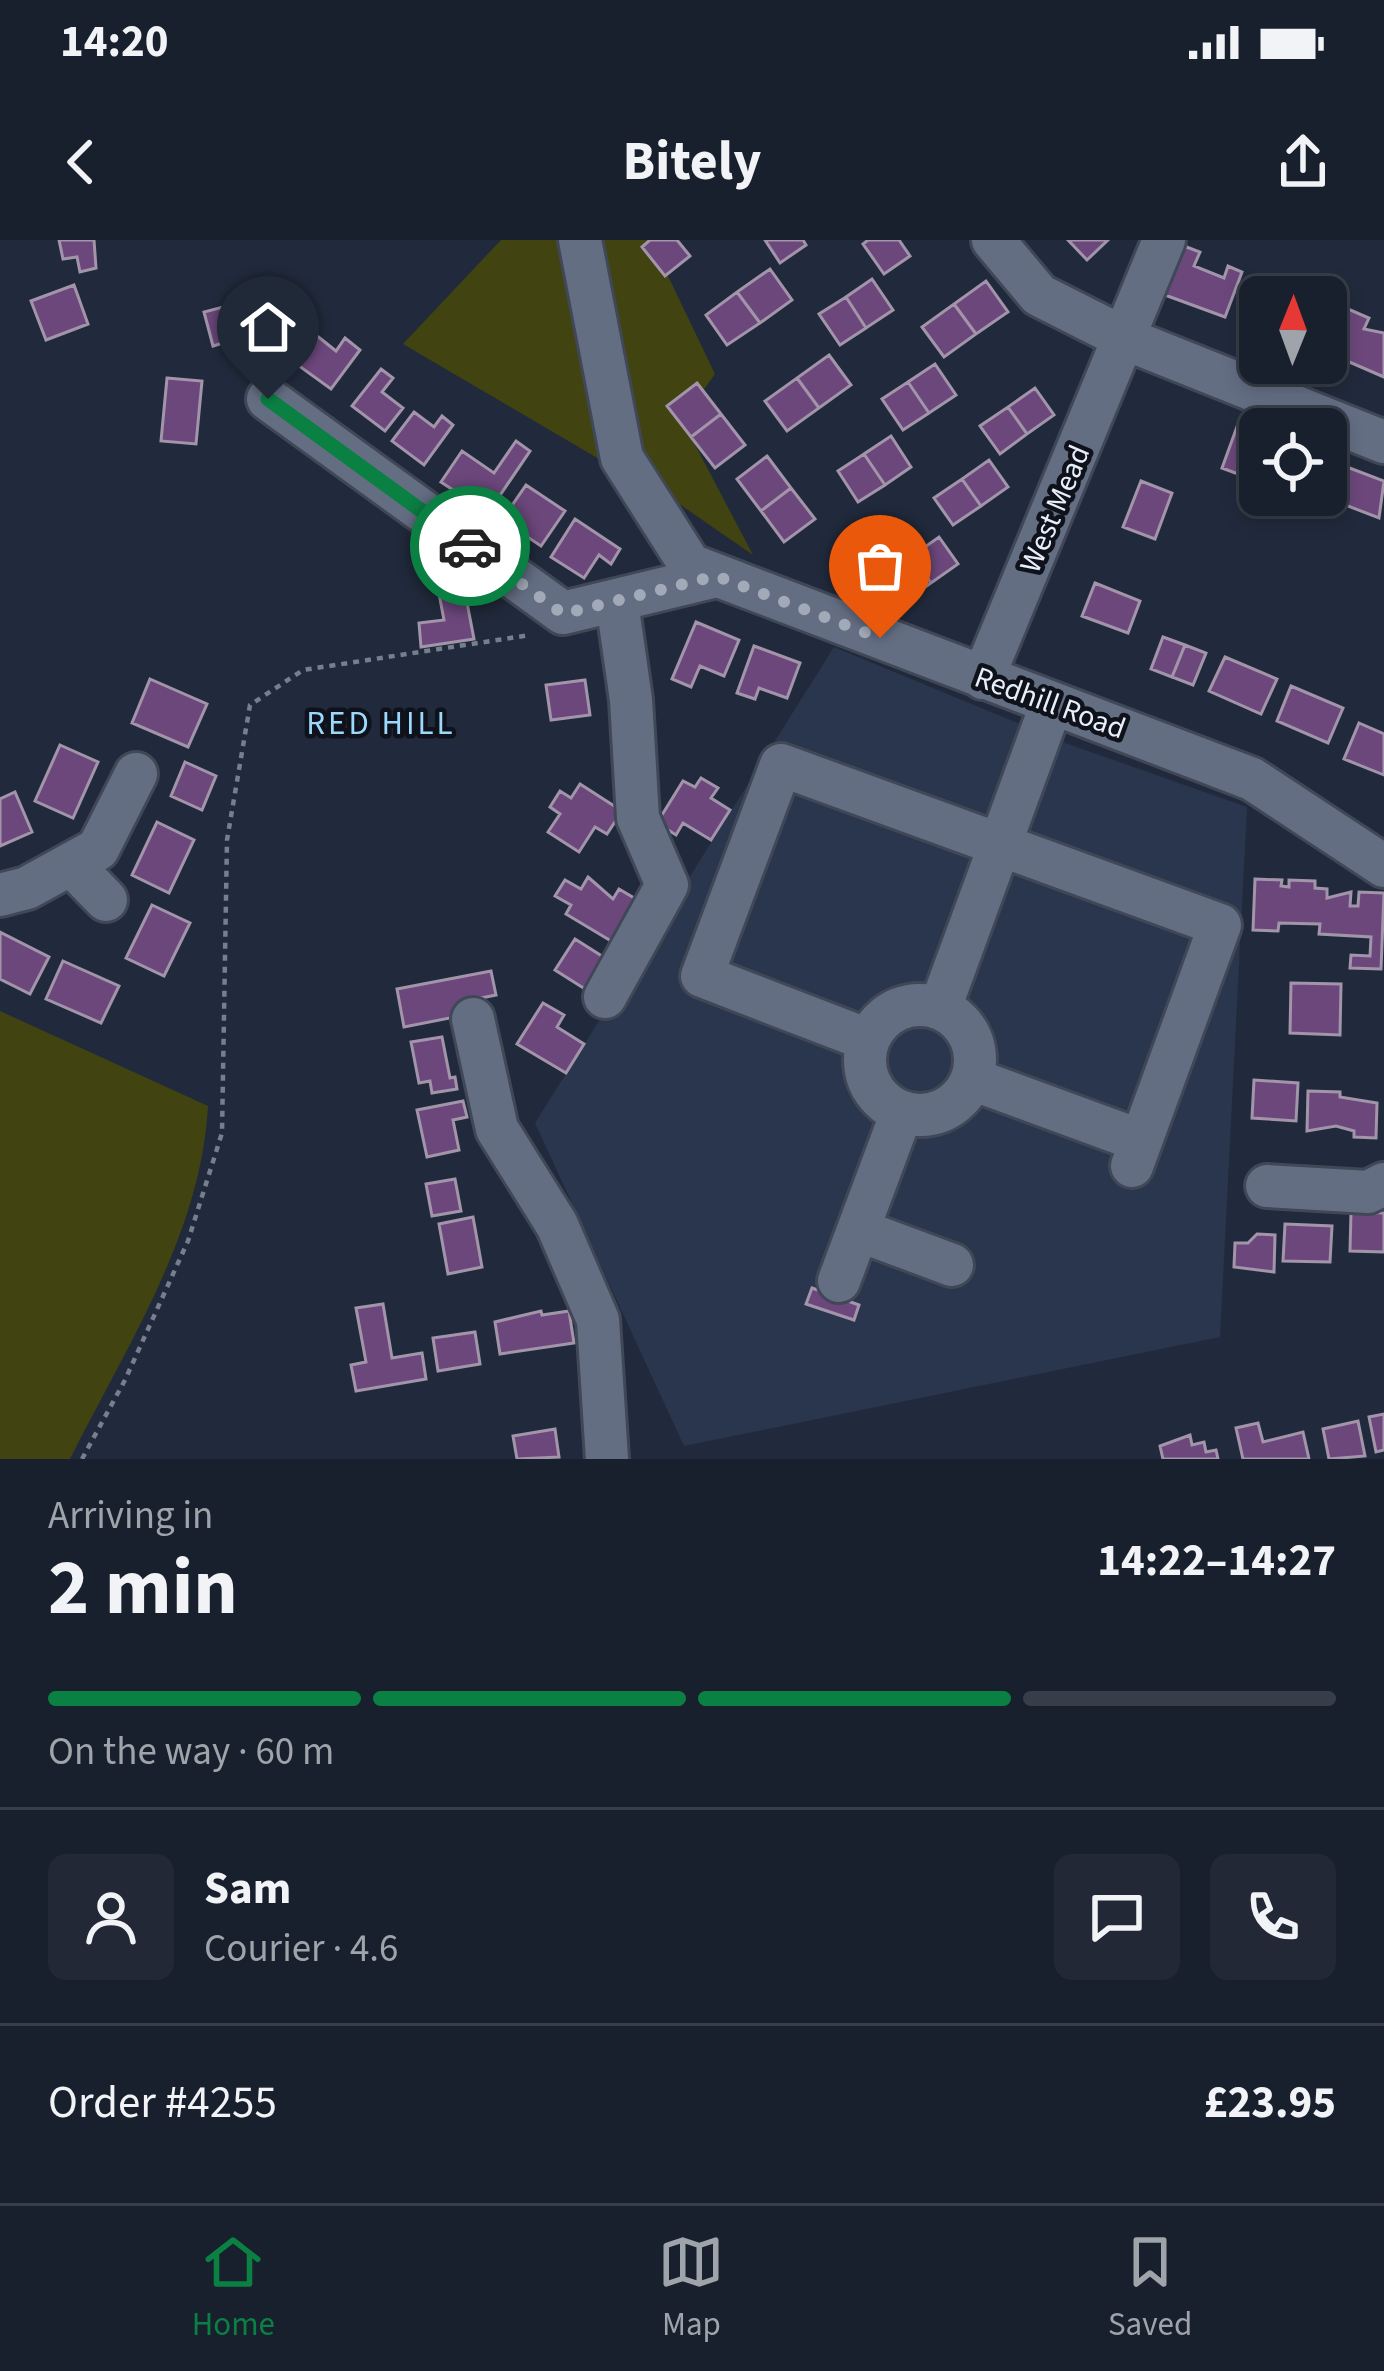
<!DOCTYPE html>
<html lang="en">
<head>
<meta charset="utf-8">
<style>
  :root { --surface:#19202d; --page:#222835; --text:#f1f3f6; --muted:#9fa3aa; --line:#373e49; --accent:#0b8043 }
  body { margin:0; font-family:"Source Sans 3",sans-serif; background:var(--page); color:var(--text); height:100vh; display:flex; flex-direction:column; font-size:45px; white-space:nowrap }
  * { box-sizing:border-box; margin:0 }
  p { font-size:39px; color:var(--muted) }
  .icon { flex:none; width:66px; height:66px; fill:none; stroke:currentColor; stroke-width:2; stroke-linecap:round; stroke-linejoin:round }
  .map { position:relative; height:1219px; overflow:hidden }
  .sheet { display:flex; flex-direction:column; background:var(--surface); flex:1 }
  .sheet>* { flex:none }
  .needle { width:78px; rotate:1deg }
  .fabs { position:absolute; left:1239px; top:36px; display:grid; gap:24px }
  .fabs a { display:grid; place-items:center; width:108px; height:108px; border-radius:18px; background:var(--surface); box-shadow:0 6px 18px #0003,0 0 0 3px var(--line); font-size:60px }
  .pin { position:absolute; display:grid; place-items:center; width:102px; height:102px; color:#fff; margin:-123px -51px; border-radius:50% 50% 50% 0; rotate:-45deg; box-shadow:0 0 12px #0007 }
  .pin .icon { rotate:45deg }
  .courier { position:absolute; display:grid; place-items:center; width:120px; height:120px; margin:-60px; border:9px solid #0b8043; border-radius:50%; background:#fff; color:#222; box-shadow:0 3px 15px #0007 }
  .overview em { font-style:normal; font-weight:700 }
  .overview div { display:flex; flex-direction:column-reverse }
  .overview { display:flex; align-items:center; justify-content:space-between; height:204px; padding:0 48px }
  h1 { font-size:78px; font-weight:700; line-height:90px }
  .bar { display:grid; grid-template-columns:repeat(4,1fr); gap:18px 12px; align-content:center; height:144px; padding:0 48px }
  .bar i { height:15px; border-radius:9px; background:var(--line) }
  .bar .current { background:var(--accent) }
  .bar p { grid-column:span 4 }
  .line { display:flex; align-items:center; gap:30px; padding:0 48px; border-top:3px solid var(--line) }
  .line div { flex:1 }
  .round { display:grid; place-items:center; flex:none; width:126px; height:126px; border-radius:18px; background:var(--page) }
  .status { display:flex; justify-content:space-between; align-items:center; height:84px; padding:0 60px; background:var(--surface); direction:ltr }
  .status svg { height:33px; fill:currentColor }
  header { display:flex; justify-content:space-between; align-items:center; height:156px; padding:0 48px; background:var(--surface); font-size:54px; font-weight:700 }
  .tab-bar { display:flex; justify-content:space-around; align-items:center; height:168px; border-top:3px solid var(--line); background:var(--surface); font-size:33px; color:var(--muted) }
  .tab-bar a { display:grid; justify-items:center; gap:6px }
  .tab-bar .current { color:var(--accent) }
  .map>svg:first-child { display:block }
  .built { fill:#2a364d }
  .green { fill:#414410 }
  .building { fill:#6c477c; stroke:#a294a9; stroke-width:3 }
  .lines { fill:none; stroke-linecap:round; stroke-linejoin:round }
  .minor-casing { stroke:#404756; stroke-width:48 }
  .path { stroke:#777f8e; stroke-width:4.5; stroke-dasharray:6 6; stroke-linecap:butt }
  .minor { stroke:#646e83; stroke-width:42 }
  .done { stroke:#a2a9b8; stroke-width:12; stroke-dasharray:0 21.6 }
  .route { stroke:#0b8043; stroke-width:15 }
  .labels { text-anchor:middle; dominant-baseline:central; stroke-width:9; stroke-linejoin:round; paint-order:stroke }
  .street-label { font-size:30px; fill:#e8eefa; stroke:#0f121b }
  .neighbourhood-label { font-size:33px; letter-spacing:3px; fill:#9bd8fc; stroke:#0f121b }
</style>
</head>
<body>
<div class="status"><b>14:20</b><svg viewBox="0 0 49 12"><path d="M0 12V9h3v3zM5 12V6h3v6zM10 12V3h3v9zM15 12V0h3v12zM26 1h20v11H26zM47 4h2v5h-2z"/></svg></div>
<header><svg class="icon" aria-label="back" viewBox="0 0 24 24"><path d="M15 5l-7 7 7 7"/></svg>Bitely<svg class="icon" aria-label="share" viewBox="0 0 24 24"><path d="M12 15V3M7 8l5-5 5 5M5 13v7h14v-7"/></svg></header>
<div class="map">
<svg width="1384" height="1219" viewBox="0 0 1384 1219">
  <rect width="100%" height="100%" fill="#212a3c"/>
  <path class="built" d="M834,407l234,97 179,63 -27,530 -536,109 -149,-323z"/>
  <path class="green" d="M501,0h159l-3,13 58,121 -33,46 71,135 -130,-90 -24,-6 -196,-115z
    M0,771l208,95c-7,128 -82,241 -138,353h-70z"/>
  <path class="building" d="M59,0h35l2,28 -16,4 -3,-15 -14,2z
    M650,0h27l13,16 -25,20 -23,-29z
    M765,0h38l3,5 -26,18z
    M868,0h31l11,16 -26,18 -21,-30z
    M1068,0h40l-21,20z
    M1184,6l16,6 -6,14 30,12 4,-12 14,6 -17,45 -60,-22z
    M770,29l22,31 -32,23 -23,-31z
    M872,39l21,31 -27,18 -20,-31z
    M986,41l22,31 -32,22 -22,-30z
    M1264,41l14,5 -4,11h-14v34l-14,-5z
    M74,45l14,39 -42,16 -15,-39z
    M250,50l3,10 16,-5 32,22 -21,30 -21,-15 -46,14 -9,-34 27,-7 -2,-8z
    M737,52l23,31 -33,22 -21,-30z
    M846,57l20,31 -26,17 -21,-31z
    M954,64l22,30 -32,23 -22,-30z
    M1341,66l28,12 -5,11 20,4v44l-58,-25z
    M316,95l20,16 9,-13 15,12 -29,39 -36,-26z
    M829,115l22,30 -32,23 -22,-30z
    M935,124l21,31 -27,18 -21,-31z
    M381,129l12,9 -11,14 21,16 -18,23 -33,-25z
    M167,138l35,3 -6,63 -35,-3z
    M797,138l22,30 -32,23 -22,-30z
    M908,142l21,31 -26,17 -21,-31z
    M697,143l24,31 -30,23 -24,-31z
    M1035,148l19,27 -27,19 -19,-27z
    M1008,167l19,27 -27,20 -20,-28z
    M414,172l20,15 8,-11 11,9 -29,40 -32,-24z
    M721,174l24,31 -30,23 -24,-31z
    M1257,180l17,6 -14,3 -6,51 -32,-12 16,-44 15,5z
    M891,196l20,31 -26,18 -21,-31z
    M516,201l14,10 -42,62 -47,-31 21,-31 32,22z
    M864,214l21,31 -27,17 -20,-31z
    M767,216l24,32 -30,23 -24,-32z
    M989,220l19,27 -27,19 -19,-27z
    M1347,227l37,14 -5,37 -44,-17z
    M962,239l19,27 -28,19 -19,-27z
    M1141,241l31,12 -17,46 -32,-12z
    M526,245l39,26 -24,35 -39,-26z
    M791,248l24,31 -31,23 -23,-31z
    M575,279l45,30 -9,15 -12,-9 -15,23 -33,-21z
    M939,297l19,27 -27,19 -19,-27z
    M912,316l19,27 -27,19 -20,-27z
    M455,337l9,10 10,52 -53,8 -2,-24 25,-3 -8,-42z
    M1095,343l45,18 -12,32 -46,-17z
    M696,382l43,18 -15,36 -24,-10 -9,21 -19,-8z
    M1163,397l22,8 -13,32 -21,-8z
    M1185,405l21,8 -13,32 -21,-8z
    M754,406l46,17 -13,35 -28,-10 -4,11 -18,-6z
    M1225,417l52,22 -16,35 -52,-23z
    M150,439l57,25 -19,43 -56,-24z
    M585,440l5,35 -39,5 -5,-35z
    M1291,446l52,22 -15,35 -51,-22z
    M1359,483l25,11v41l-40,-16z
    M60,505l38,17 -25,56 -38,-17z
    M185,522l31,14 -14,34 -31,-14z
    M701,538l17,10 -7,10 19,12 -19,30 -28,-17 -7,12 -19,-12 26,-42 12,6z
    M580,544l42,27 -15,23 -12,-7 -16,25 -31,-20 12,-18 -10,-7 10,-16 11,7z
    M15,552l17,40 -32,14v-47z
    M157,582l37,18 -25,53 -37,-18z
    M588,637l25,22 6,-10 22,13 -25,42 -50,-30 5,-9 -16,-9 10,-16 16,9z
    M1255,639l27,1 -1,6 8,1v-7l26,1v7l12,1v9l24,-6 -1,14h8l1,-14 25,1 -3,76 -31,-1 1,-13 19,1 1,-19 -52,-3 1,-10 -41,-1 -1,8 -25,-1z
    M152,665l38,18 -26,53 -38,-18z
    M0,692l49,25 -19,37 -30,-15z
    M575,699l30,19 -20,31 -30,-19z
    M63,721l56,25 -18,37 -55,-24z
    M491,731l5,24 -30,6 -6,15 -56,11 -7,-38z
    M1291,743l50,1 -1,51 -50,-2z
    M543,763l21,12 -7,12 27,17 -18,29 -49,-29z
    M442,797l8,41 5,-1 2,12 -25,4 -2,-12 -11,2 -8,-41z
    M1254,840l44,3 -2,38 -44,-3z
    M1308,851l32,1v5l37,6 -1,35 -22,-1v-6l-18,-5 -29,5z
    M463,861l4,16 -14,3 6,30 -32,7 -10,-47z
    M455,939l6,32 -29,5 -6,-32z
    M1351,972l33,1v39l-34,-1z
    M473,977l9,50 -34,7 -9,-50z
    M1285,984l47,2 -2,36 -47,-1z
    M1257,994l18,1 -1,37 -40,-5 1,-24h13z
    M812,1048l47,17 -5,15 -48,-16z
    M383,1064l9,54 30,-5 4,26 -70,12 -5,-26 15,-3 -10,-54z
    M541,1071l1,4 27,-4 5,32 -74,11 -5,-32z
    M475,1092l5,32 -42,7 -5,-33z
    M1384,1174v36l-8,2 -7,-35z
    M1358,1181l7,35 -36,3 -6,-30z
    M1258,1183l5,19 40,-10 6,27h-66l-7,-31z
    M555,1189l4,28 -42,2 -4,-23z
    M1190,1195l2,10 12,-3 2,10 10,-2 2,9h-55l-3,-13z"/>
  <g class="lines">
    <defs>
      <path id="minor" d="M580,0l42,218 68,107 562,214 132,87
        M993,0l46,55 87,44 258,103
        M268,159l295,214 153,-37
        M983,438l181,-438
        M71,624l35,36
        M0,655l27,-7 71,-39 38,-75
        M605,757l62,-112 -29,-67 -7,-118 -14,-98
        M865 820a55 55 0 1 1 110 0a55 55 0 1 1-110 0Z
        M940,768l112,-305
        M473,779l24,110 60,96 41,95 9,139
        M868,800l-166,-64 79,-211 439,160 -88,241
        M972,839l169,62
        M1267,946l101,6 16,-8
        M858,990l94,35
        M839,1041l63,-169"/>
    </defs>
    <use href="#minor" class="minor-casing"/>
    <path class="path" d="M82,1219l43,-79 63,-139 34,-108 5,-293 23,-135 53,-35 227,-35"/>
    <use href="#minor" class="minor"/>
  </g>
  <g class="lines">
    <path class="done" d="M470,306l93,68 153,-38 164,62"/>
    <path class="route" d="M268,159l202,147"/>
  </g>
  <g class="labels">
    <g class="street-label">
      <text transform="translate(1055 269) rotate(-67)">West Mead</text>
      <text transform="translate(1050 463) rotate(20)">Redhill Road</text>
    </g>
    <g class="neighbourhood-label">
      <text x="381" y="483">RED HILL</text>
    </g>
  </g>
</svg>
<div class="fabs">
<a><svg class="needle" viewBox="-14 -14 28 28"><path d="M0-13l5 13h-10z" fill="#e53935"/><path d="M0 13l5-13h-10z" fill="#9fa3aa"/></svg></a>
<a><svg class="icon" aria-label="locate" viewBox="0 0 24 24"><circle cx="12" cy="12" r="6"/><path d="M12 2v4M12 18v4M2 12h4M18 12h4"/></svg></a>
</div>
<div class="pin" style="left:880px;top:398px;background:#ea580c"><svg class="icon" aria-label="bag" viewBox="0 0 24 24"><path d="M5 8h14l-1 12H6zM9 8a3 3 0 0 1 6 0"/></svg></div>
<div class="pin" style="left:268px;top:159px;background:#1f2937"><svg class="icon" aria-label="home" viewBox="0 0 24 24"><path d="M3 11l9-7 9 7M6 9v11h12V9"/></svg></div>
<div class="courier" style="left:470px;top:306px"><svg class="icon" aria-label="car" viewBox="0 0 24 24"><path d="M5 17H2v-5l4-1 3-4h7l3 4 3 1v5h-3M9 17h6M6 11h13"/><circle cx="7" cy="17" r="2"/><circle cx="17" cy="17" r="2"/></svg></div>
</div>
<section class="sheet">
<div class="overview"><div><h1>2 min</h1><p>Arriving in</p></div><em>14:22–14:27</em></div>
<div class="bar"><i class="current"></i><i class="current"></i><i class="current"></i><i></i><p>On the way · 60 m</p></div>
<div class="line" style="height:216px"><a class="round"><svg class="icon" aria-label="person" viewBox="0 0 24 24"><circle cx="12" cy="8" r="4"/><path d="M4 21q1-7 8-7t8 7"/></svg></a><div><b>Sam</b><p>Courier · 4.6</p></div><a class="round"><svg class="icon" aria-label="chat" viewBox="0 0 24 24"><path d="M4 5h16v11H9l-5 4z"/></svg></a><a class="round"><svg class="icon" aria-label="phone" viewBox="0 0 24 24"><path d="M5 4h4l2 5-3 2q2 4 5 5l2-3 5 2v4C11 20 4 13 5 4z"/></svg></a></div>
<div class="line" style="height:156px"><div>Order #4255</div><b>£23.95</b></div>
</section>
<nav class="tab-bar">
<a class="current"><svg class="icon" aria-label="home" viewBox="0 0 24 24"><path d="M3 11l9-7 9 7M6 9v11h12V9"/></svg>Home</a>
<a><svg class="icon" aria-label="map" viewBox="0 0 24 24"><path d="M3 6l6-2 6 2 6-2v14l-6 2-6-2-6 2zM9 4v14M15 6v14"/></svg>Map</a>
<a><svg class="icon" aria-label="saved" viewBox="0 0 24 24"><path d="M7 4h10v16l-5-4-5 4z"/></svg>Saved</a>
</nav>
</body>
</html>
